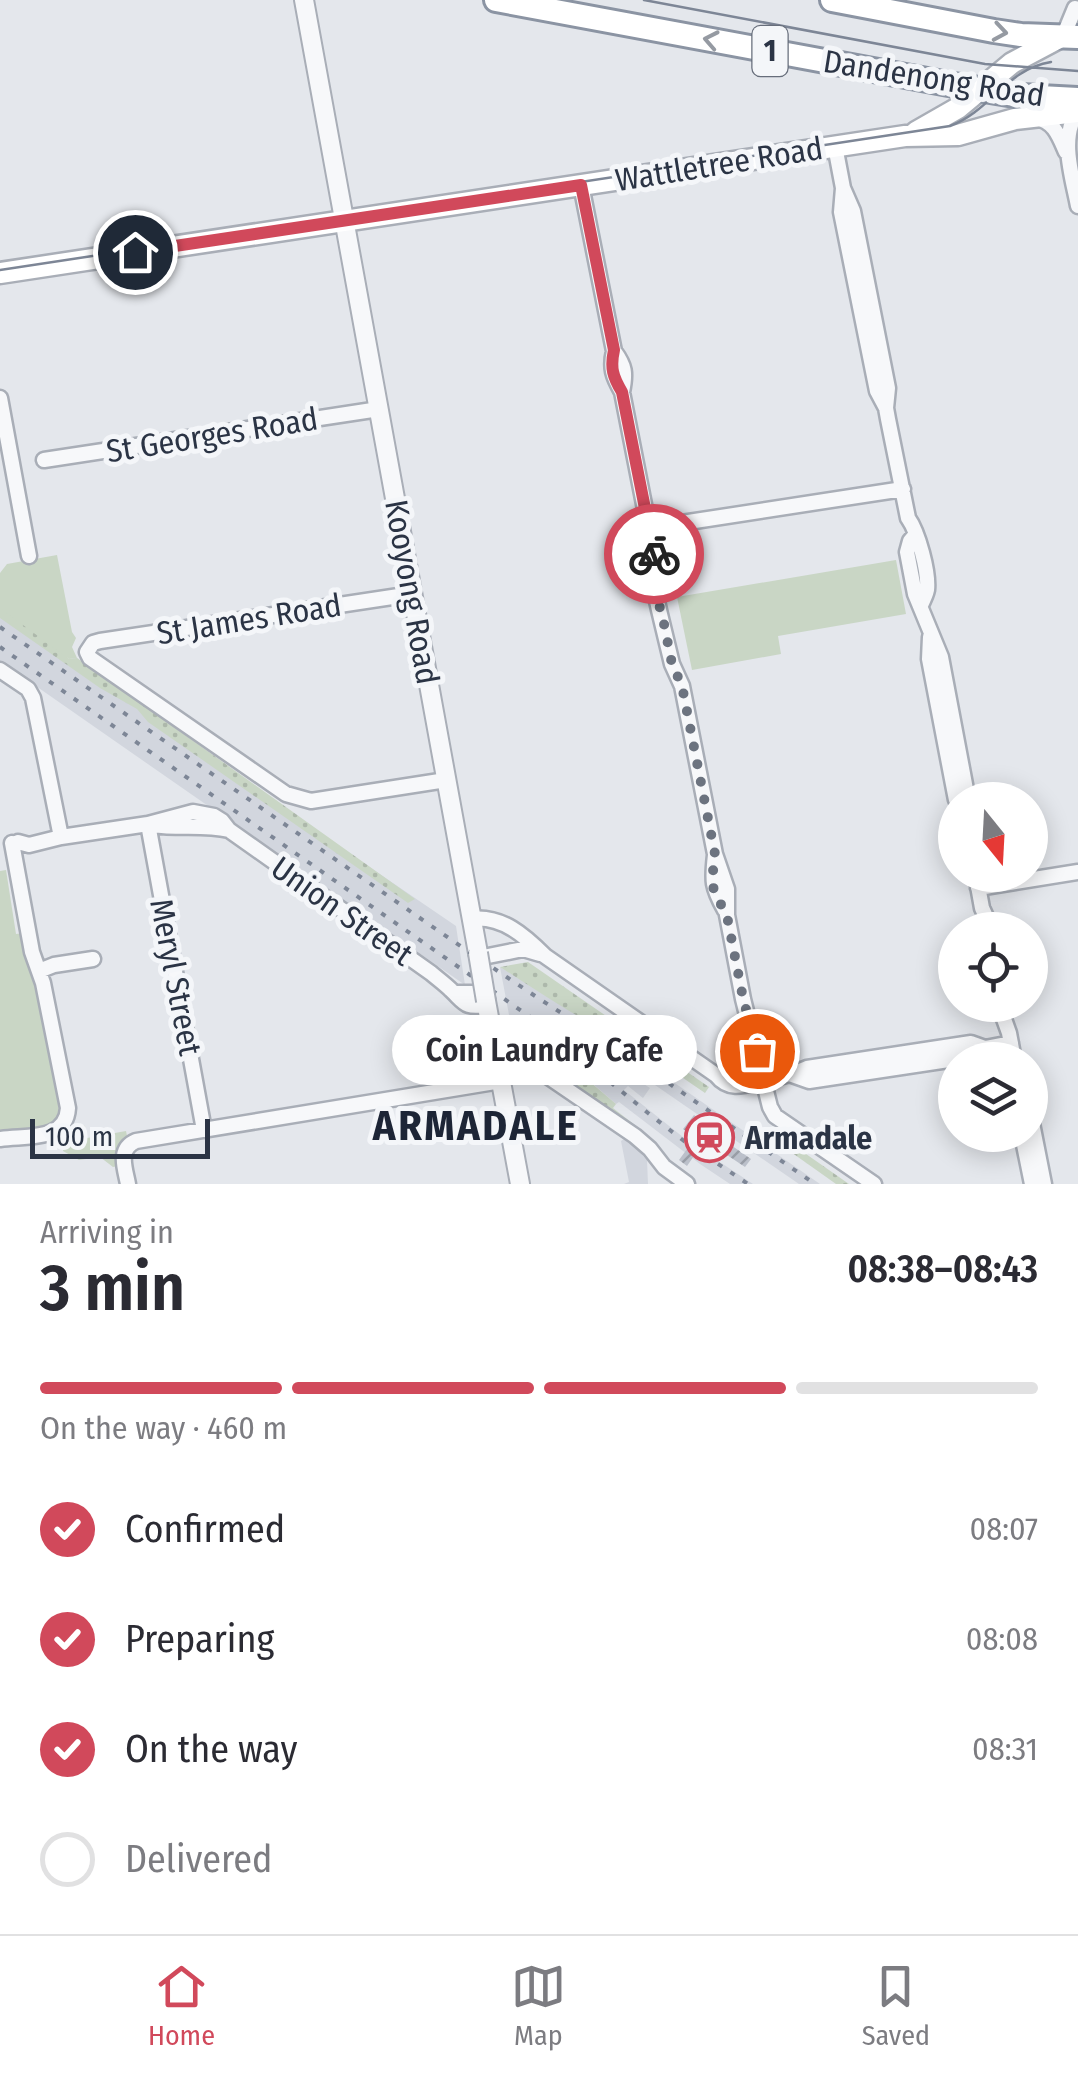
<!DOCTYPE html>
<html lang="en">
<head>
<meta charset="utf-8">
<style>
  :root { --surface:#fff; --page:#f2f2f3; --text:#2b2b33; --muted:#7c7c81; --line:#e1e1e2; --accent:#d1495b }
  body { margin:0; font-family:"Fira Sans Condensed",sans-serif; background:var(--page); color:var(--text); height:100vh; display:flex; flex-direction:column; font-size:38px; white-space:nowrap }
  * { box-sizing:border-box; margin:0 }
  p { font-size:32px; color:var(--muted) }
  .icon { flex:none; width:55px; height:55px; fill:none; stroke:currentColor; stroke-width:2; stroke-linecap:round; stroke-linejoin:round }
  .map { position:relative; height:1184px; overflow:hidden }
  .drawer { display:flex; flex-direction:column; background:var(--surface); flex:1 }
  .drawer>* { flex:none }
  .needle { width:65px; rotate:162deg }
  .buttons { position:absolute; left:938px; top:782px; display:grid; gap:20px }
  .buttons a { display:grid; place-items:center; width:110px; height:110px; border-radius:50%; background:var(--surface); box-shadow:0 5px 25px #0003; font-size:50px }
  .scale { position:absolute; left:30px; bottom:25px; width:180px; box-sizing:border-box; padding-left:10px; border:5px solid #2b3445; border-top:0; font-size:28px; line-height:35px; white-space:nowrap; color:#2b3445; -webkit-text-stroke:8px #f4f6f9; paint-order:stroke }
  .pin { position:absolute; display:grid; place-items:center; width:85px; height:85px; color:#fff; margin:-42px; border:5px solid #fff; border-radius:50%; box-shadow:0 2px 10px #0007 }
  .courier { position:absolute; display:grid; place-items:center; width:100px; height:100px; margin:-50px; border:8px solid #d1495b; border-radius:50%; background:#fff; color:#222; box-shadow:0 2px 12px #0007 }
  .bubble { position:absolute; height:70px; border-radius:35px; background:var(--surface); box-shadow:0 5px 25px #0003; font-size:32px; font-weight:600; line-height:70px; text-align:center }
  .summary em { font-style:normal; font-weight:600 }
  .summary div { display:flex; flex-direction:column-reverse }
  .summary { display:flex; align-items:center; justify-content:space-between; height:170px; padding:0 40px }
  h1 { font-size:65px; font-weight:600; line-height:75px }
  .bar { display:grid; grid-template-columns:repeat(4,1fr); gap:15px 10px; align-content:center; height:120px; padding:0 40px }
  .bar i { height:12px; border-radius:8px; background:var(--line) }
  .bar .selected { background:var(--accent) }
  .bar p { grid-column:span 4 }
  ol { padding:0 40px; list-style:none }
  li { display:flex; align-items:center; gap:30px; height:110px }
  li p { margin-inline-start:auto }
  li .icon { padding:10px; border-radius:50%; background:var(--accent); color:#fff; stroke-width:4 }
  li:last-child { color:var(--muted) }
  li i { width:55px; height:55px; border:5px solid var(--line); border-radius:50% }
  .menu { display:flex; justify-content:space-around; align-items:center; height:140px; border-top:2px solid var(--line); background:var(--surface); font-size:28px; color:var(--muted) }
  .menu a { display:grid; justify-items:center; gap:5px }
  .menu .selected { color:var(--accent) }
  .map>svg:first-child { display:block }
  .built { fill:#d2d6de }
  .grass { fill:url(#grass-dots) }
  .green { fill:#c9d6c5 }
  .building { fill:url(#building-hatch) }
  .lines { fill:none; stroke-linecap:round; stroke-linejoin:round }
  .minor-casing { stroke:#a9aeb7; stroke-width:19 }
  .tertiary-casing { stroke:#a9aeb7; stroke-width:22 }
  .secondary-casing { stroke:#a9aeb7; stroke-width:25 }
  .trunk-casing { stroke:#8b94a3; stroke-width:28 }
  .minor { stroke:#f7f8fa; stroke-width:14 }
  .tertiary { stroke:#f7f8fa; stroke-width:18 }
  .secondary { stroke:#fff; stroke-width:20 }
  .trunk { stroke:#fff; stroke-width:22 }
  .tram { stroke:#7d8696; stroke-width:2.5 }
  .rail { stroke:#7d8696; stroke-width:4; stroke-dasharray:5 10; stroke-linecap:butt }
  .tertiary-bridge-casing { stroke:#a9aeb7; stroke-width:22; stroke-linecap:butt }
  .tertiary-bridge { stroke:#f7f8fa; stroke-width:18 }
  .oneway { stroke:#959aa2 }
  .done { stroke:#6c737f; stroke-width:10; stroke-dasharray:0 18 }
  .route { stroke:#d1495b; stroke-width:12 }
  .labels { text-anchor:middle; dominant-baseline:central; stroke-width:10; stroke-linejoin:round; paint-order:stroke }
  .shield { fill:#f4f6f9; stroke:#676e7b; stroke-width:2.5 }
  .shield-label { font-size:30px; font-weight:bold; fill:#2b3445 }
  .street-label { font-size:32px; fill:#2b3445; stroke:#f4f6f9 }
  .poi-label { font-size:32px; font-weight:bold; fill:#2b3445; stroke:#f4f6f9; text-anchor:start }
  .district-label { font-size:42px; font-weight:bold; letter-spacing:2.5px; fill:#1d2536; stroke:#f4f6f9 }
</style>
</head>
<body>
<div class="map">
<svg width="1078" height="1184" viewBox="0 0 1078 1184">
  <defs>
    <pattern id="grass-dots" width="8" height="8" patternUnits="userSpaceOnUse" patternTransform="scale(2.5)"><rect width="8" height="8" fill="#c9d6c5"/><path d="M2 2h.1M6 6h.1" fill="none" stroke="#adb8ab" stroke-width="1.8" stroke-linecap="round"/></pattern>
    <pattern id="building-hatch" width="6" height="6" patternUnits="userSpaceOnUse" patternTransform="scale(2.5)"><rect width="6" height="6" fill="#bbc0ca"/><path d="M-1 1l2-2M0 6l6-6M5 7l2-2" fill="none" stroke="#989da6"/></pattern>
  </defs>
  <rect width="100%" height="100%" fill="#e4e7ec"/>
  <path class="built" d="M0,608l69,51 8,-1 244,176 135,92 9,59 -465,-324z
    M500,967l73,44 18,15 10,3 2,4 40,28 177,123h-21l-163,-112 -3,5 17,11 -7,10 -15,-12 -4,4 64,51 65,43h-23l-30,-20 -81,-62 -3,2 -40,-35h-4l-6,-5 -1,-4 -55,-40z
    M627,1137l10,8 -2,2 12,13 1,24h-24l5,-2 -8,-41z"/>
  <path class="grass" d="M0,591l69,68 8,-1 338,241 -7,4 -260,-181 -11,-13 -37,-21 -100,-70z
    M528,962l181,125 -4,6 -57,-39 -4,6 -41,-28 -2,-3c-33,-17 -68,-41 -101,-62z
    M510,1020l56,40v4l6,5h3l41,35 -3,4 23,18 -121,-81z
    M786,1140l63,44h-13l-55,-39z"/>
  <path class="green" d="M57,555l15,77 4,6 -4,9 5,11 -8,1 -69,-51v-35l7,-9z
    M896,560l10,54 -128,22 3,18 -89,16 -15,-73z
    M6,870l10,64 8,-1 38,180 -10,13 -52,9v-264z
    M78,1123l7,3 2,12 39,-7 1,5 -8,9 -1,21 -5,1 -13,-10 -21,3 -16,-9 1,-11 8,-7z"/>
  <path class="building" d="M694,1115l23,17 -2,2 36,25 -6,8 -36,-24 -2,3 -4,-3 -16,23 -8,-6 16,-22 -12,-9z"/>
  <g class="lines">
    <defs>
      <path id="minor" d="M1063,37l12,-29
        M1077,113c-18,25 -4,66 1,93
        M1036,118c18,3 23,18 30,34
        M835,146l8,42 -2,24 36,179 9,17
        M581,185l33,166c-4,17 -1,25 8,41l39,199 -4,10 2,9 13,54 10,22 33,168 12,35v26l16,84 27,108 5,9 99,68
        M843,188l10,23 35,177 -2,20 2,11 20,99c10,14 21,54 19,72 -1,5 -4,11 -6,15
        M614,351c11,15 12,22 8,41
        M0,398l29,158
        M44,460l335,-51
        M649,528l254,-39
        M916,534l-6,7 -3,11 8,42 26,63 27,143
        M412,594l-312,47 -7,2 -6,9 3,6 196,136 25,7 135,-21
        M930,637l-1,22 27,141
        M0,670l28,19 5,9 28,139
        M148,824l56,306
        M153,825c26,4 51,-1 76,5
        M18,842l11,3 32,-8 87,-13 45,-12 21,4 8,5 7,9 202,143c7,6 14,11 20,17 15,14 13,18 36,15
        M715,855c-3,26 -3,32 10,55
        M976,875l6,33 10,22
        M978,888l100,-16
        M471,919c31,-4 54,17 74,37l171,119c15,19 33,8 52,4 14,-3 26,-5 39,-11l164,-25 14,5 26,-5
        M478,958l45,-9 17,5
        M39,971l15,-6 39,-6
        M455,993h21
        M999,1005l10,28 5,27
        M500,1074l16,-11 18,4 101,69 15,13 14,18 23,17
        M792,1075l17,6 166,-25 10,-8
        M1030,1113l14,71
        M1022,1135l10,49
        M0,1139c26,-4 66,3 68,-31l-25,-125 -11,-31 -20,-109
        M128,1184c-3,-16 -11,-35 8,-43l365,-60"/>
      <path id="tertiary" d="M304,0l174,953
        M486,1001l34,183"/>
      <path id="secondary" d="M916,132l42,-24 54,-45 49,-26
        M0,273l905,-137 53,-1 57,-16 63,-7"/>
      <path id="trunk" d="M496,0l458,85 67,11 57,3
        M832,0l162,31 27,4 57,2"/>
    </defs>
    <use href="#minor" class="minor-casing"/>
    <use href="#tertiary" class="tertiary-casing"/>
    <use href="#secondary" class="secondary-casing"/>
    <use href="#trunk" class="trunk-casing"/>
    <use href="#minor" class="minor"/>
    <use href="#tertiary" class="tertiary"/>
    <use href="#secondary" class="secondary"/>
    <use href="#trunk" class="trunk"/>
    <path class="tram" d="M644,0l341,64 93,7
      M0,270l950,-144c41,-15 56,-57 101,-64"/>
    <path class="rail" d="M0,627l456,316 82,55 97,62 180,124
      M0,647l533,372 115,94 36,28 64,43"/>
    <defs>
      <path id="tertiary-bridge" d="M478,953l8,48"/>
    </defs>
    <use href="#tertiary-bridge" class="tertiary-bridge-casing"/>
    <use href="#tertiary-bridge" class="tertiary-bridge"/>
  </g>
  <defs><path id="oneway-chevron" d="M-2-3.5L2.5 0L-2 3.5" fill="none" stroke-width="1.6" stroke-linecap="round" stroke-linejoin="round" transform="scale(2.5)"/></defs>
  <g class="oneway">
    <use href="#oneway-chevron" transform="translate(1000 32) rotate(9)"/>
    <use href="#oneway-chevron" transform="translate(711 40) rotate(-169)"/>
  </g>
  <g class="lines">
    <path class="done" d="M654,554c2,10 7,24 7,35 0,11 -4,14 1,25l10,50 10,22 33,168 -3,26 2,11 13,25 16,82 14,53"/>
    <path class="route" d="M135,252l446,-67 33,165c-4,18 -1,27 8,42l32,162"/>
  </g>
  <defs>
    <symbol id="station-ring" viewBox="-11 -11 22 22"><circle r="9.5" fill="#f4f6f9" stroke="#d1495b" stroke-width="1.5"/><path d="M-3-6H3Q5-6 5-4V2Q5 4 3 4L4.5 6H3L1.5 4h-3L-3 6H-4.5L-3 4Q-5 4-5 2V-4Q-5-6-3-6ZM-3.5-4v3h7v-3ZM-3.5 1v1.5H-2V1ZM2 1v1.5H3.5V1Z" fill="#d1495b"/></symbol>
  </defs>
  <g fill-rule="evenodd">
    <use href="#station-ring" x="682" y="1110" width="55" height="55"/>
  </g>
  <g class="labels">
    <rect class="shield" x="752.5" y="26" width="35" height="50" rx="8"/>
    <g class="shield-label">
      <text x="770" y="51">1</text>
    </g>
    <g class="street-label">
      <text transform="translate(934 78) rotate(9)">Dandenong Road</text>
      <text transform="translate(719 164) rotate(-9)">Wattletree Road</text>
      <text transform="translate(212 435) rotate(-9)">St Georges Road</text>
      <text transform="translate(412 592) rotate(80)">Kooyong Road</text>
      <text transform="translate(249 619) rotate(-9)">St James Road</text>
      <text transform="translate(342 911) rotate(35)">Union Street</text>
      <text transform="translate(176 977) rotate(79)">Meryl Street</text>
    </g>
    <g class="poi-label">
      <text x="745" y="1138">Armadale</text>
    </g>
    <g class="district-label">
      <text x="476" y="1126">ARMADALE</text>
    </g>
  </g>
</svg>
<div class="buttons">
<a><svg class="needle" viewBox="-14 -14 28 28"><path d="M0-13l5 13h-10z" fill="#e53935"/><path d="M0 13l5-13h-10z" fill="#7c7c81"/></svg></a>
<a><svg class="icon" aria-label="locate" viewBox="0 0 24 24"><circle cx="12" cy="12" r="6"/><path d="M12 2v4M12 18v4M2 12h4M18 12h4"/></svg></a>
<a><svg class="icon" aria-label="layers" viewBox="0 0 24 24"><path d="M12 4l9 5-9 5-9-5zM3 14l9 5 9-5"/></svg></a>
</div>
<div class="scale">100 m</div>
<div class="pin" style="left:757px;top:1051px;background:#ea580c"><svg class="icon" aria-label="bag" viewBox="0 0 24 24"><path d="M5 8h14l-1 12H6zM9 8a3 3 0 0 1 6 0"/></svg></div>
<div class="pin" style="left:135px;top:252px;background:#1f2937"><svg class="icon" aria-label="home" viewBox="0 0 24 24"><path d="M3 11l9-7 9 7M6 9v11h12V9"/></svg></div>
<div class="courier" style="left:654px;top:554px"><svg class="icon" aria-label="bike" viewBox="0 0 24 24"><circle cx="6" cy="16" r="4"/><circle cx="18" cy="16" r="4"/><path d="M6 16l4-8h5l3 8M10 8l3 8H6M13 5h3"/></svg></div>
<div class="bubble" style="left:392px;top:1015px;width:305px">Coin Laundry Cafe</div>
</div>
<section class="drawer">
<div class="summary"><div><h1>3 min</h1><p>Arriving in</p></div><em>08:38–08:43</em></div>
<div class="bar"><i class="selected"></i><i class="selected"></i><i class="selected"></i><i></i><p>On the way · 460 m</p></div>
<ol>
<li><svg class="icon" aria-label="check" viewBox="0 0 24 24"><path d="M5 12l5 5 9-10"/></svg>Confirmed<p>08:07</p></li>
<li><svg class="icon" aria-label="check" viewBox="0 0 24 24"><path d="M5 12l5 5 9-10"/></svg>Preparing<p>08:08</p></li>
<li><svg class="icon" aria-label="check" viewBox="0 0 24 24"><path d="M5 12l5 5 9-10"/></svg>On the way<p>08:31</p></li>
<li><i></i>Delivered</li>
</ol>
</section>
<nav class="menu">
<a class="selected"><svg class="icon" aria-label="home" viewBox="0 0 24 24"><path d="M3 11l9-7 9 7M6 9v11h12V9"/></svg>Home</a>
<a><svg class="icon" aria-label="map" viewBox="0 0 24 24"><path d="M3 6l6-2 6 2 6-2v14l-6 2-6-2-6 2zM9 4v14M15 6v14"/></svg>Map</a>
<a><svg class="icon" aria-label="saved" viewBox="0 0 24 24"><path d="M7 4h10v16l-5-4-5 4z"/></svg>Saved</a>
</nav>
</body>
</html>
